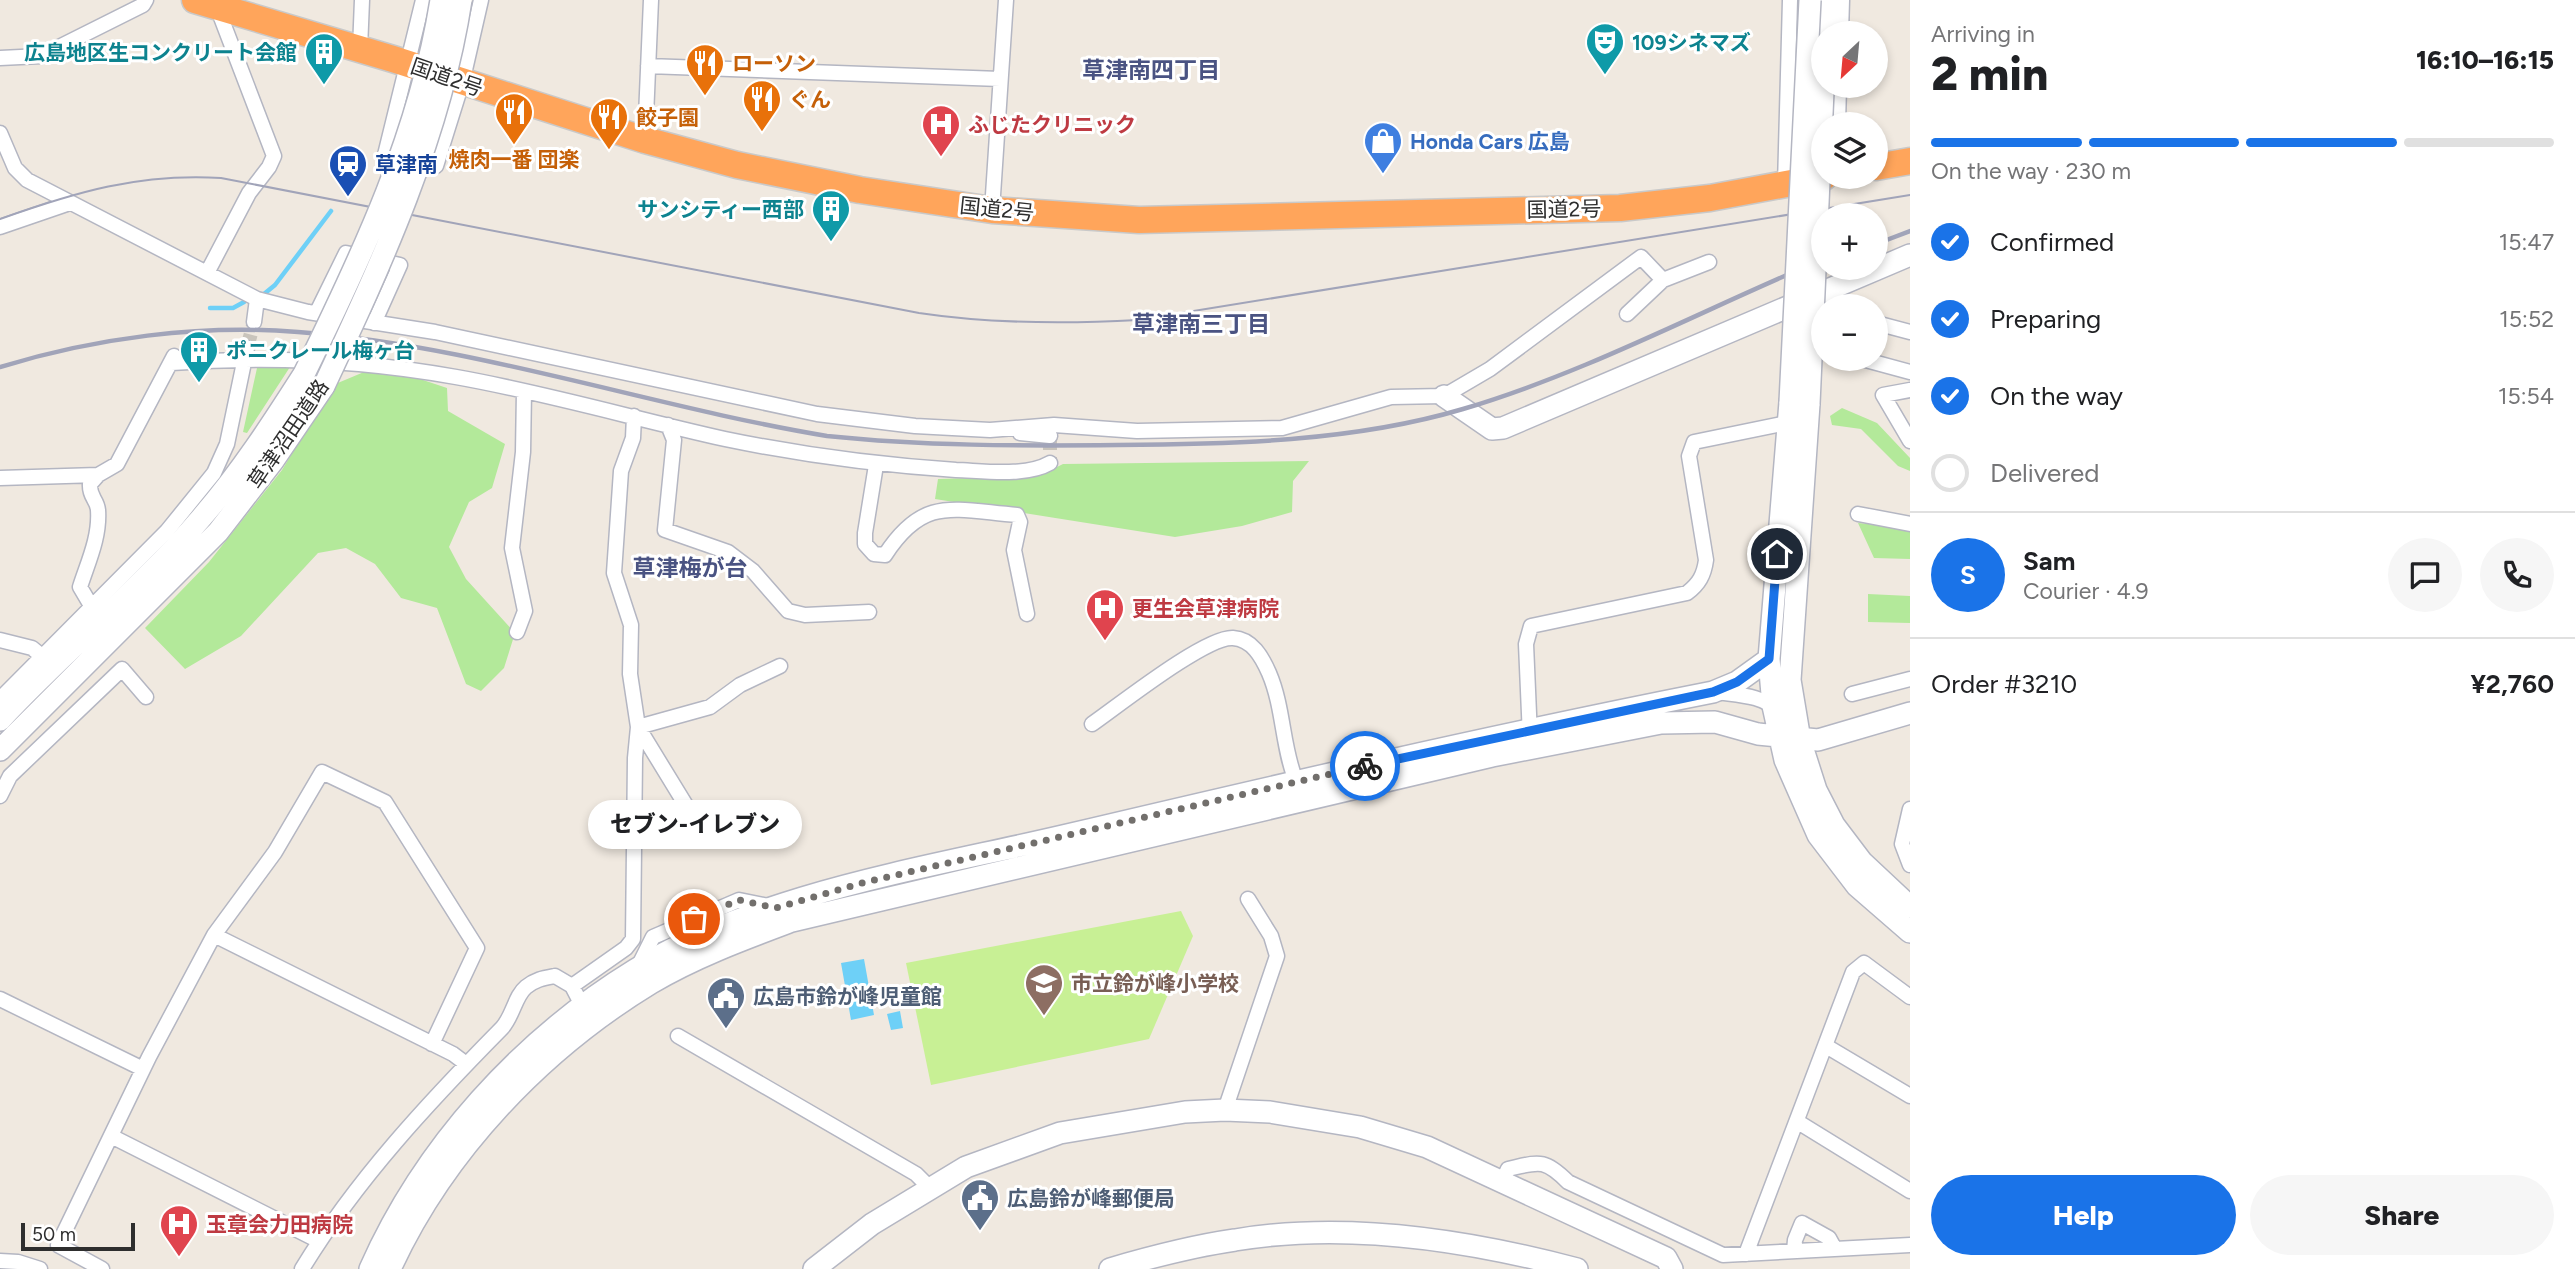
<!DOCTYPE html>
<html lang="en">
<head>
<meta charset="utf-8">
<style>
  :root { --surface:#fff; --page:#f6f6f6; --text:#202124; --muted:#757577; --line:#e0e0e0; --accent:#1a73e8 }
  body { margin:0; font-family:Figtree,"Noto Sans JP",sans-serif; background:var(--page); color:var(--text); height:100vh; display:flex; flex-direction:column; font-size:26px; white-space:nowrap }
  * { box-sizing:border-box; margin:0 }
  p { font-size:23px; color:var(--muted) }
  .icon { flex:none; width:38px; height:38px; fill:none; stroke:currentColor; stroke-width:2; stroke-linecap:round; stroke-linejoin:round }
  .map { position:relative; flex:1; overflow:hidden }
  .side { display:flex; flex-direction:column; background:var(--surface); width:665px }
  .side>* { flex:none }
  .needle { width:46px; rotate:206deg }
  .buttons { position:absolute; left:1811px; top:21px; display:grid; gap:14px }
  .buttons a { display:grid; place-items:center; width:77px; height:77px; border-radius:50%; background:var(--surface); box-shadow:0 4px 10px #0003; font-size:35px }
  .scale { position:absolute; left:21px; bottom:18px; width:114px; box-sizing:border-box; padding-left:7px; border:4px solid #2e2e2e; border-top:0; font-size:19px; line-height:24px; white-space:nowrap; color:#2e2e2e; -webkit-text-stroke:5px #fff; paint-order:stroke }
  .pin { position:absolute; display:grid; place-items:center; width:60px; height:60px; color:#fff; margin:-30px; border:4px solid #fff; border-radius:50%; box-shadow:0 2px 7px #0007 }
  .courier { position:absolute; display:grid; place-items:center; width:70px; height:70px; margin:-35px; border:5px solid #1a73e8; border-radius:50%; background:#fff; color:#222; box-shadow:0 2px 9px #0007 }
  .bubble { position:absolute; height:49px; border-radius:24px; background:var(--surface); box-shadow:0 4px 10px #0003; font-size:23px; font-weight:800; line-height:49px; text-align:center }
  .headline em { font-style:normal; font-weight:800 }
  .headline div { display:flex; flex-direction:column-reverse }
  .headline { display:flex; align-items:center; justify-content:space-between; height:119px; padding:0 21px }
  h1 { font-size:46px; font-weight:800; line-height:52px }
  .bar { display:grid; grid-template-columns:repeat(4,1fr); gap:10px 7px; align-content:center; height:84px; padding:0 21px }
  .bar i { height:9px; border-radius:5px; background:var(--line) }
  .bar .active { background:var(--accent) }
  .bar p { grid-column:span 4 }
  .line { display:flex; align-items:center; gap:18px; padding:0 21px; border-top:2px solid var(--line) }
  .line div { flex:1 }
  .round { display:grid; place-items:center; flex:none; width:74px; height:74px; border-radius:37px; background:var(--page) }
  ol { padding:0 21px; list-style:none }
  li { display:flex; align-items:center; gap:21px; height:77px }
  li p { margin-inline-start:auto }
  li .icon { padding:7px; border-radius:50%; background:var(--accent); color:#fff; stroke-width:4 }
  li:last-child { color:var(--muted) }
  li i { width:38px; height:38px; border:4px solid var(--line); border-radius:50% }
  .action { display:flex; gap:14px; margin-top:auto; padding:14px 21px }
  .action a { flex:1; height:80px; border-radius:42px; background:var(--accent); color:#fff; font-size:28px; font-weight:800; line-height:80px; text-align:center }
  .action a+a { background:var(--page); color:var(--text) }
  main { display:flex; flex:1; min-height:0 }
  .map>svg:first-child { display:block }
  .green { fill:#b3e99a }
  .pitch { fill:#c8f095 }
  .water { fill:#6ed0f7 }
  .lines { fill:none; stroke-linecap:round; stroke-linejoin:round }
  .stream { stroke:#6ed0f7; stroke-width:4.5 }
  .street-tunnel { stroke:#c9c4bc; stroke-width:14; stroke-dasharray:14 7; stroke-linecap:butt }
  .street-casing { stroke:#b4b6c2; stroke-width:17 }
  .secondary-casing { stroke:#b4b6c2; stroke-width:24 }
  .highway-casing { stroke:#c9c9c9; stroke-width:29 }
  .street { stroke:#fff; stroke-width:14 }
  .secondary { stroke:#fff; stroke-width:21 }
  .highway { stroke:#ffa55b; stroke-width:26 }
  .tram { stroke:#a1a4b9; stroke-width:2 }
  .rail { stroke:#a1a4b9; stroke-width:4.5 }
  .secondary-bridge-casing { stroke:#b4b6c2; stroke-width:24; stroke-linecap:butt }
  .secondary-bridge { stroke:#fff; stroke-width:21 }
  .done { stroke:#726f6c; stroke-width:7; stroke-dasharray:0 12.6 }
  .route { stroke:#1a73e8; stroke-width:9 }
  .labels { text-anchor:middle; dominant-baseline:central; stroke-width:6; stroke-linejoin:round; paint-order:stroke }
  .culture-label { font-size:21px; font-weight:bold; fill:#0d838f; stroke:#fff; text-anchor:start }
  .food-label { font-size:21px; font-weight:bold; fill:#c56008; stroke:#fff; text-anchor:start }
  .street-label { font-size:21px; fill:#2e2e2e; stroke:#fff }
  .health-label { font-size:21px; font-weight:bold; fill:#be3a42; stroke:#fff; text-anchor:start }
  .shop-label { font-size:21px; font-weight:bold; fill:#366cbe; stroke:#fff; text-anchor:start }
  .transit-label { font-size:21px; font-weight:bold; fill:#164399; stroke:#fff; text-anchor:start }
  .education-label { font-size:21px; font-weight:bold; fill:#785e54; stroke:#fff; text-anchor:start }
  .service-label { font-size:21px; font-weight:bold; fill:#4e5e75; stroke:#fff; text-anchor:start }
  .neighbourhood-label { font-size:23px; font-weight:bold; fill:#4a5382; stroke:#fff }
</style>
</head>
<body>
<main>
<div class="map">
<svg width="1910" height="1269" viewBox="0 0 1910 1269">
  <rect width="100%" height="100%" fill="#f0e9e0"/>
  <path class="green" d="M261,365l29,2 -43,66 -4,-1 14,-64z
    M364,372l50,5 33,11 1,23 57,33 -13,44 -23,14 -20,45 17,32 49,54 -11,35 -23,23 -15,-7 -29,-76 -36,-10 -26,-34 -29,-16 -28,5 -77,83 -56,33 -40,-41 64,-66 73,-92 51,-85z
    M1842,408l35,15 33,35v13l-12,-5 -37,-37 -29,-4 -2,-9z
    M1309,461l-16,20 -1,31 -50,14 -67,11 -240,-38 3,-20 101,-3 24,-12z
    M1858,523l52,5v31l-36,-1z
    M1868,594l42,2v27l-42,-1z"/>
  <path class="pitch" d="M1181,911l12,25 -44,103 -218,46 -25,-122z"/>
  <path class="water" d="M864,959l10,56 -23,5 -10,-57z
    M900,1011l3,17 -12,2 -4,-16z"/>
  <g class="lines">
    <path class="stream" d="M264,294l11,-9 56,-74
      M210,308h23l11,-6"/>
    <path class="street-tunnel" d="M247,348l7,-26
      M1050,436v27"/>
    <defs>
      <path id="street" d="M423,0l-38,155 51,11 26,-83 19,-83
        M1841,33l1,-33
        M360,49l2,-49
        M0,58l41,-2 102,-51 3,-5
        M648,66l352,13
        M1838,124l1,-38
        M0,133l15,35 12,12 230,119 51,13 127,20 382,82 98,12 75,4 64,-5 83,6 145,-3 109,-31 53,-1 46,-27 151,-112 22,23 46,-18
        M645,140l6,-140
        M1785,185l5,-185
        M992,210l14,-210
        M0,227l70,-24
        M207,273l42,-80 20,-26 5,-11 -57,-149
        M317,312l29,-59 54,12 -26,58
        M1627,314l36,-34
        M254,322l3,-23
        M1876,323l34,9
        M1862,359l48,13
        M171,363c95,-7 191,-3 285,14 91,16 179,42 269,62 77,16 153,26 231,31 28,1 70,7 94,-7
        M1910,390l-27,5 27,46
        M634,416l-1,22 -12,33 -7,102 17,52 -1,49 8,53 52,85
        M668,425l6,15 -9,90 63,22 25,19 35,40 17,4 64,-3
        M1020,433l30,3
        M876,465l-11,68v11l9,10 11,1c39,-60 69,-45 132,-40l3,7 -6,28 13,64
        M0,478l98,-3
        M1858,514l52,10
        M93,609l-13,-22c8,-25 20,-50 18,-77 -1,-11 -9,-13 -8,-26l8,-9 19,-11 57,-108
        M517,632l8,-21 -13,-63 11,-96 1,-61
        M0,640l32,8 11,9
        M1717,692c19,3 47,3 60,19
        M1852,694l58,-15
        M0,699l167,-168 47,-58 13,-29 20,-96
        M1092,724c26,-18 114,-88 141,-86 19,1 29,19 36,35 15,35 13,74 27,108
        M1530,737l-4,-93 5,-18 156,-33c12,-9 17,-18 19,-33l-17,-104 5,-14 93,-19
        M0,796l10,-20 112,-107 24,28
        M1910,809l-8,35 8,21
        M214,935l239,119 12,9
        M638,967l15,-30 86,-37 34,7
        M572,986l54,-38 7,-9 2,-181 3,-31 72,-20 30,-22 40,-19
        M0,999l143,70
        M678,1036l238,138 13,13
        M1826,1046l84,50
        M1225,1110l52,-154 -6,-20 -23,-37
        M1798,1122l112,69
        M111,1136l208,105
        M1502,1182l6,-13c31,-7 36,-11 60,13l155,73 187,-10
        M1794,1251l1,-11 7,-17 27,15 6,11
        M1746,1254l107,-282 11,-9 46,34
        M0,1261l18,1 22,7
        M102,1269l-44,-24 91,-188 65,-122 61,-83 47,-80 63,30 92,146 -45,96
        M302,1269c54,-89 127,-167 200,-241 11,-12 13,-32 24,-41 10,-8 18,-9 29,-11l17,10 14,27"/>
      <path id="secondary" d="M1825,33l2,-33
        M1444,396l48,33 11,-1 407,-173
        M1790,402l-21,257 4,47 12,54 33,75 39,51 53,46
        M1809,404l-19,276 10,60 16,50 18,35 28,37 48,45
        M0,720c65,-70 140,-130 202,-203 39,-45 70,-93 102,-143
        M0,750l218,-218 55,-71 51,-75
        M370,1269c54,-122 151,-229 265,-299 124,-77 287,-101 428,-134 216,-51 432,-101 650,-144l24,-10 32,-23
        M390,1269c54,-118 151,-219 261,-286 44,-26 93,-44 141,-62l700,-165 169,-33 54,-1 43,12 60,6 92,-27
        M814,1269l58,-45 94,-57 94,-34 125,-21 40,-2 45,2 90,15 67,20 239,111 6,11
        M1110,1269c41,-12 83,-23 125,-29 112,-19 233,0 342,29"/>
      <path id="highway" d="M195,0l198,59 252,81 92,25 123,25 132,20 147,10 481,-12 90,-10 114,-21
        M1876,167l34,-6"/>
    </defs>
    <use href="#street" class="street-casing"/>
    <use href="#secondary" class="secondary-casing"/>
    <use href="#highway" class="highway-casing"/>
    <use href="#street" class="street"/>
    <use href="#secondary" class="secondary"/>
    <use href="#highway" class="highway"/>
    <path class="tram" d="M0,219c76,-27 139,-46 221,-41l698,135c73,11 145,11 219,7l772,-125"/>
    <path class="rail" d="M1876,244l34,-13
      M0,367c95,-29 199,-43 298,-35 176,13 354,75 529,104 96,10 193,10 290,9 114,-1 235,-3 346,-36 125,-37 241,-100 361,-150"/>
    <defs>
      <path id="secondary-bridge" d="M304,374c59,-120 116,-241 137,-374
        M324,386c58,-124 116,-249 137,-386
        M1790,402l20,-402
        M1809,404l15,-335"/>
    </defs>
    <use href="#secondary-bridge" class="secondary-bridge-casing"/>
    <use href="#secondary-bridge" class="secondary-bridge"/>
  </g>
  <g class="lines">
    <path class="done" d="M694,919l45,-19 37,8 86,-25 503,-117"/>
    <path class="route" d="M1365,766l348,-74 24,-10 32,-23 8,-105"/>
  </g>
  <defs>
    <symbol id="theatre-pin" viewBox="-11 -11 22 30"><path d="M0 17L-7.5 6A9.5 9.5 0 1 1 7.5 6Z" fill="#0f9aa8" stroke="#fff"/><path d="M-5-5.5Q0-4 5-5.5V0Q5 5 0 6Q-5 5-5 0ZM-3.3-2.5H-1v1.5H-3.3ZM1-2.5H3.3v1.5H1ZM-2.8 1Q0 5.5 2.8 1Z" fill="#fff"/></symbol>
    <symbol id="building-pin" viewBox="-11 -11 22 30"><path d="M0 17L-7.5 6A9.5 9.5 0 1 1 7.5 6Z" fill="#0f9aa8" stroke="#fff"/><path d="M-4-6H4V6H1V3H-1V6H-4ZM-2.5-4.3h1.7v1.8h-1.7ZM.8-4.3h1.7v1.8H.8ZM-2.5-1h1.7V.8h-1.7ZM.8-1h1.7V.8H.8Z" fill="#fff"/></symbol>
    <symbol id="restaurant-pin" viewBox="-11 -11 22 30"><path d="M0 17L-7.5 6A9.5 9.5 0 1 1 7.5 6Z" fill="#e8710a" stroke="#fff"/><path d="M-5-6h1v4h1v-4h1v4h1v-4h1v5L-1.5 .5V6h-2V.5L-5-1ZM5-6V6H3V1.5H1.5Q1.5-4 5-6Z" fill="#fff"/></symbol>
    <symbol id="hospital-pin" viewBox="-11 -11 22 30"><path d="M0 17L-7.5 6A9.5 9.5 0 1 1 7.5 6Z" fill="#e0444e" stroke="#fff"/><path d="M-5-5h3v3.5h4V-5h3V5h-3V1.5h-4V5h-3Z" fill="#fff"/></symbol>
    <symbol id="shop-pin" viewBox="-11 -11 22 30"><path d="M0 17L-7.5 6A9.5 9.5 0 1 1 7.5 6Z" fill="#3f7fe0" stroke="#fff"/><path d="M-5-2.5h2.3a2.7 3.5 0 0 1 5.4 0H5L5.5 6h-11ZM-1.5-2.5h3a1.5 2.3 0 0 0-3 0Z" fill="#fff"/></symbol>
    <symbol id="station-pin" viewBox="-11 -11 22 30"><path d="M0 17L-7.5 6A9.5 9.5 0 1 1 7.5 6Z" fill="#1a4fb4" stroke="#fff"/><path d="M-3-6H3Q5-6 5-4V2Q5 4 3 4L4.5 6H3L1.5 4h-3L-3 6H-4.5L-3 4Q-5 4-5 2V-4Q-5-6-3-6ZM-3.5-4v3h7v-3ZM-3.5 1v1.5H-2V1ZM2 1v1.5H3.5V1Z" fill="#fff"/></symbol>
    <symbol id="school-pin" viewBox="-11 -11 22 30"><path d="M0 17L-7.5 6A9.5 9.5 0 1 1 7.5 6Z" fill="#8d6e63" stroke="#fff"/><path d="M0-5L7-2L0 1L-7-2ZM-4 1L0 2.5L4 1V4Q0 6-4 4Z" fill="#fff"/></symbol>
    <symbol id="civic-pin" viewBox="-11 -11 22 30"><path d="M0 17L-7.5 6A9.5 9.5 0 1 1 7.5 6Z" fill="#5c6f8a" stroke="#fff"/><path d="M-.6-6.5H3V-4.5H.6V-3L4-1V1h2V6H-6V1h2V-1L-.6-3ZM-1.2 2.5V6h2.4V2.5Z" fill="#fff"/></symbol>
  </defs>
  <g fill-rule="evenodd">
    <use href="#theatre-pin" x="1583" y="20" width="44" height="60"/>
    <use href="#building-pin" x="302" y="30" width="44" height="60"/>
    <use href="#restaurant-pin" x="683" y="41" width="44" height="60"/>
    <use href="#restaurant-pin" x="740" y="77" width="44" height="60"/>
    <use href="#restaurant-pin" x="492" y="90" width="44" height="60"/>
    <use href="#restaurant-pin" x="587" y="95" width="44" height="60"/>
    <use href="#hospital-pin" x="919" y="102" width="44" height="60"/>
    <use href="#shop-pin" x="1361" y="119" width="44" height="60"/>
    <use href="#station-pin" x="326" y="142" width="44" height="60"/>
    <use href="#building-pin" x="809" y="187" width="44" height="60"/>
    <use href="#building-pin" x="177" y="328" width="44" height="60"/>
    <use href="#hospital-pin" x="1083" y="586" width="44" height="60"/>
    <use href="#school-pin" x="1022" y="961" width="44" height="60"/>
    <use href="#civic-pin" x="704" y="974" width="44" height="60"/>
    <use href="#civic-pin" x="958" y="1176" width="44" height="60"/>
    <use href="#hospital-pin" x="157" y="1202" width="44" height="60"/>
  </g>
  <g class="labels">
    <g class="culture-label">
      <text x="1632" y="42">109シネマズ</text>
      <text x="297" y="52" text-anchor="end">広島地区生コンクリート会館</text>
      <text x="804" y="209" text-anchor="end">サンシティー西部</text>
      <text x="226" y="350">ポニクレール梅ヶ台</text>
    </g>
    <g class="food-label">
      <text x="732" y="63">ローソン</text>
      <text x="789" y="99">ぐん</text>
      <text x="636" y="117">餃子園</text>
      <text x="514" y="159" text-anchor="middle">焼肉一番 団楽</text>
    </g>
    <g class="street-label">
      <text transform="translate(447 77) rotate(19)">国道2号</text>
      <text transform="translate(997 209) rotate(6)">国道2号</text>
      <text transform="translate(1564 209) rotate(-1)">国道2号</text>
      <text transform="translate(288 434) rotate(-56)">草津沼田道路</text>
    </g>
    <g class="health-label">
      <text x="968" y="124">ふじたクリニック</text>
      <text x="1132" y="608">更生会草津病院</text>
      <text x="206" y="1224">玉章会力田病院</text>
    </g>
    <g class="shop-label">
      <text x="1410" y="141">Honda Cars 広島</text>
    </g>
    <g class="transit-label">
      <text x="375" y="164">草津南</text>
    </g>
    <g class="education-label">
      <text x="1071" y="983">市立鈴が峰小学校</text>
    </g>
    <g class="service-label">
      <text x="753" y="996">広島市鈴が峰児童館</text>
      <text x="1007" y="1198">広島鈴が峰郵便局</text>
    </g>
    <g class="neighbourhood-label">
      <text x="1151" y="70">草津南四丁目</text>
      <text x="1201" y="324">草津南三丁目</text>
      <text x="690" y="568">草津梅が台</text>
    </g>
  </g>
</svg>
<div class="buttons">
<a><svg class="needle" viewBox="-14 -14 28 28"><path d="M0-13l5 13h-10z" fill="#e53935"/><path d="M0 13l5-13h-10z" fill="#757577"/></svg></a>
<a><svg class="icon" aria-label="layers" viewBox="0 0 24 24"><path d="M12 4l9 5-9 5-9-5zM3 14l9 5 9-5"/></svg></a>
<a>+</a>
<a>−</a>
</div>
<div class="scale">50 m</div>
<div class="pin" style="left:694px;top:919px;background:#ea580c"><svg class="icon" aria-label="bag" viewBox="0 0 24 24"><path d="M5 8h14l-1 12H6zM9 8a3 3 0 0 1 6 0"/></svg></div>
<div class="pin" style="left:1777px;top:554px;background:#1f2937"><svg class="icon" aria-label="home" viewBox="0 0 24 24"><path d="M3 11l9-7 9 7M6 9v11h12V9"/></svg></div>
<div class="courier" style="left:1365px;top:766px"><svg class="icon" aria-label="bike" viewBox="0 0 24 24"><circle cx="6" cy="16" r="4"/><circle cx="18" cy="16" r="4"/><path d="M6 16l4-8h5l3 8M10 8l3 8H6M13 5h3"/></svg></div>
<div class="bubble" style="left:588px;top:800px;width:214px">セブン-イレブン</div>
</div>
<section class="side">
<div class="headline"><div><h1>2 min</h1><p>Arriving in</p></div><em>16:10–16:15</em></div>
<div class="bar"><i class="active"></i><i class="active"></i><i class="active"></i><i></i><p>On the way · 230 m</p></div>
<ol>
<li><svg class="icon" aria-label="check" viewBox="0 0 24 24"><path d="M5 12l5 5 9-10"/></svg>Confirmed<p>15:47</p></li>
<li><svg class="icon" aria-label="check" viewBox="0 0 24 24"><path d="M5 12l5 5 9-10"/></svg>Preparing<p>15:52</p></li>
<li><svg class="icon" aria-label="check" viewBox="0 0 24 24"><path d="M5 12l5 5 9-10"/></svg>On the way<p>15:54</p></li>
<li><i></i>Delivered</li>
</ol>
<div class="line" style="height:126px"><b class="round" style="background:var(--accent);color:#fff">S</b><div><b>Sam</b><p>Courier · 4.9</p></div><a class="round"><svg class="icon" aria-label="chat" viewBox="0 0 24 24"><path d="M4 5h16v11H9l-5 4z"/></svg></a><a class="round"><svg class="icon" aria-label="phone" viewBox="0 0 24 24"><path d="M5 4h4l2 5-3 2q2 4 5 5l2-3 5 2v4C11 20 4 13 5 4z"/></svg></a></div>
<div class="line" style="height:91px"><div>Order #3210</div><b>¥2,760</b></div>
<div class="action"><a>Help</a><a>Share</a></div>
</section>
</main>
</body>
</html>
